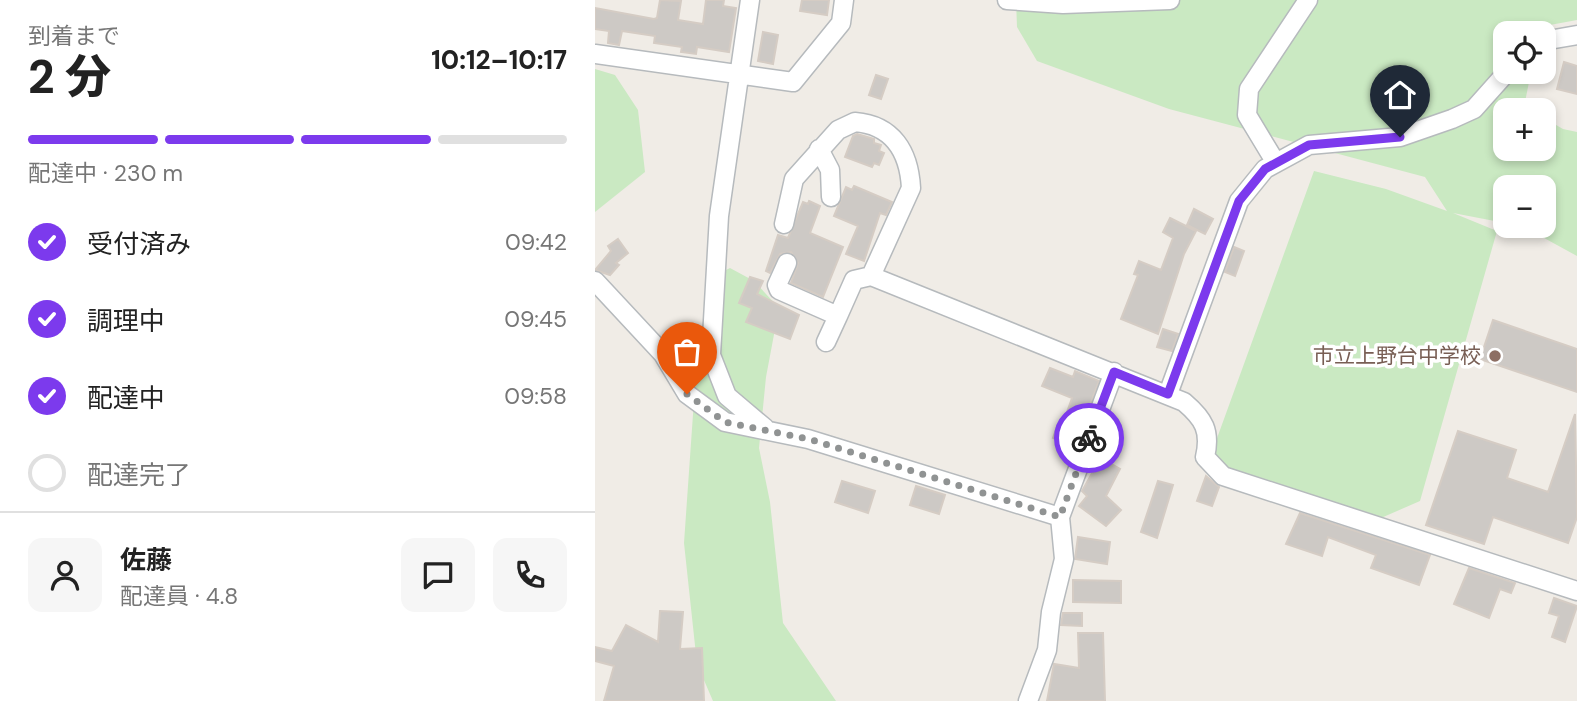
<!DOCTYPE html>
<html lang="ja">
<head>
<meta charset="utf-8">
<style>
  :root { --surface:#fff; --page:#f6f6f6; --text:#222; --muted:#767676; --line:#e0e0e0; --accent:#7c3aed }
  body { margin:0; font-family:"DM Sans","Noto Sans JP",sans-serif; background:var(--page); color:var(--text); height:100vh; display:flex; flex-direction:column; font-size:26px; white-space:nowrap }
  * { box-sizing:border-box; margin:0 }
  p { font-size:23px; color:var(--muted) }
  .icon { flex:none; width:38px; height:38px; fill:none; stroke:currentColor; stroke-width:2; stroke-linecap:round; stroke-linejoin:round }
  .map { position:relative; flex:1; overflow:hidden }
  .side { display:flex; flex-direction:column; background:var(--surface); width:595px }
  .side>* { flex:none }
  .controls { position:absolute; left:898px; top:21px; display:grid; gap:14px }
  .controls a { display:grid; place-items:center; width:63px; height:63px; border-radius:14px; background:var(--surface); box-shadow:0 4px 10px #0003; font-size:35px }
  .pin { position:absolute; display:grid; place-items:center; width:60px; height:60px; color:#fff; margin:-72px -30px; border-radius:50% 50% 50% 0; rotate:-45deg; box-shadow:0 0 7px #0007 }
  .pin .icon { rotate:45deg }
  .courier { position:absolute; display:grid; place-items:center; width:70px; height:70px; margin:-35px; border:5px solid #7c3aed; border-radius:50%; background:#fff; color:#222; box-shadow:0 2px 9px #0007 }
  .summary em { font-style:normal; font-weight:800 }
  .summary div { display:flex; flex-direction:column-reverse }
  .summary { display:flex; align-items:center; justify-content:space-between; height:119px; padding:0 28px }
  h1 { font-size:46px; font-weight:800; line-height:52px }
  .bar { display:grid; grid-template-columns:repeat(4,1fr); gap:10px 7px; align-content:center; height:84px; padding:0 28px }
  .bar i { height:9px; border-radius:5px; background:var(--line) }
  .bar .current { background:var(--accent) }
  .bar p { grid-column:span 4 }
  .line { display:flex; align-items:center; gap:18px; padding:0 28px; border-top:2px solid var(--line) }
  .line div { flex:1 }
  .round { display:grid; place-items:center; flex:none; width:74px; height:74px; border-radius:14px; background:var(--page) }
  ol { padding:0 28px; list-style:none }
  li { display:flex; align-items:center; gap:21px; height:77px }
  li p { margin-inline-start:auto }
  li .icon { padding:7px; border-radius:50%; background:var(--accent); color:#fff; stroke-width:4 }
  li:last-child { color:var(--muted) }
  li i { width:38px; height:38px; border:4px solid var(--line); border-radius:50% }
  main { display:flex; flex:1; min-height:0 }
  .map>svg:first-child { display:block }
  .green { fill:#cae9c2 }
  .building { fill:#cdc9c5; stroke:#d5ccc4; stroke-width:2 }
  .lines { fill:none; stroke-linecap:round; stroke-linejoin:round }
  .minor-casing { stroke:#b6babd; stroke-width:21 }
  .minor { stroke:#fff; stroke-width:18 }
  .done { stroke:#909393; stroke-width:7; stroke-dasharray:0 12.6 }
  .route { stroke:#7c3aed; stroke-width:9 }
  .education-dot { fill:#8d6e63; stroke:#fff; stroke-width:2.5 }
  .labels { text-anchor:middle; dominant-baseline:central; stroke-width:7; stroke-linejoin:round; paint-order:stroke }
  .education-label { font-size:21px; fill:#785e54; stroke:#fff; text-anchor:end }
</style>
</head>
<body>
<main>
<section class="side">
<div class="summary"><div><h1>2 分</h1><p>到着まで</p></div><em>10:12–10:17</em></div>
<div class="bar"><i class="current"></i><i class="current"></i><i class="current"></i><i></i><p>配達中 · 230 m</p></div>
<ol>
<li><svg class="icon" aria-label="check" viewBox="0 0 24 24"><path d="M5 12l5 5 9-10"/></svg>受付済み<p>09:42</p></li>
<li><svg class="icon" aria-label="check" viewBox="0 0 24 24"><path d="M5 12l5 5 9-10"/></svg>調理中<p>09:45</p></li>
<li><svg class="icon" aria-label="check" viewBox="0 0 24 24"><path d="M5 12l5 5 9-10"/></svg>配達中<p>09:58</p></li>
<li><i></i>配達完了</li>
</ol>
<div class="line" style="height:126px"><a class="round"><svg class="icon" aria-label="person" viewBox="0 0 24 24"><circle cx="12" cy="8" r="4"/><path d="M4 21q1-7 8-7t8 7"/></svg></a><div><b>佐藤</b><p>配達員 · 4.8</p></div><a class="round"><svg class="icon" aria-label="chat" viewBox="0 0 24 24"><path d="M4 5h16v11H9l-5 4z"/></svg></a><a class="round"><svg class="icon" aria-label="phone" viewBox="0 0 24 24"><path d="M5 4h4l2 5-3 2q2 4 5 5l2-3 5 2v4C11 20 4 13 5 4z"/></svg></a></div>
</section>
<div class="map">
<svg width="982" height="701" viewBox="0 0 982 701">
  <rect width="100%" height="100%" fill="#f0ece6"/>
  <path class="green" d="M421,0h561v20l-38,7 -1,6h-33v39h26l-7,35 6,3h-25v39h38l1,-31 19,11 14,3v124l-55,-30h21v-39h-38v36l-52,-10 44,18 -77,270 -39,17 -25,-4 -133,-45 -11,-17 102,-281 72,18 61,22 -22,-34 -256,-68 -132,-48 -20,-34z
    M0,69l20,6 23,35 7,62 -50,40z
    M135,268l24,13 25,27 -13,69 -7,71 11,54 13,121 53,78h-123l-16,-37 -13,-121 14,-200 20,-69z"/>
  <path class="building" d="M65,0l21,1 -3,19 25,4 3,-24h18l-1,6 13,2 -7,44 -32,-5 -1,7 -15,-2 1,-5 -28,-4 1,-7 -33,-5 -3,14 -11,-2 1,-12 -14,-2v-21l59,11 3,-1z
    M207,0h27l-2,15 -27,-4z
    M168,32l15,3 -5,29 -15,-3z
    M969,62l13,4v28l-20,-5z
    M281,75l12,4 -7,20 -12,-4z
    M262,134l17,5v4l7,2 -2,6 5,2 -5,12 -5,-2 -2,4 -27,-10 8,-21z
    M259,186l38,16 -6,13 -6,-2 -16,48 -18,-7 12,-28 -24,-10 12,-29 6,3z
    M214,201l11,5 -10,27 33,14 -20,50 -32,-14 7,-20 -7,-11 -11,2 -10,19 -4,-2 12,-36 10,3 15,-36 5,2z
    M599,209l19,10 -8,15 -18,-9z
    M575,218l26,13 -12,23 -26,80 -37,-15 17,-44 -4,-1 5,-13 22,9 12,-32 -10,-6z
    M23,239l10,14 -12,10 3,2 -9,10 -15,-5 16,-19 -3,-5z
    M639,247l10,4 -9,25 -10,-4z
    M155,277l13,4 -6,13 42,21 -9,24 -44,-17 6,-14 -13,-5z
    M898,320l84,29v43l-97,-33z
    M568,329l15,5 -6,17 -15,-4z
    M455,368l23,9 2,-6 24,10 -25,65 -21,-8 4,-11 4,2 11,-31 -30,-12z
    M980,414l2,103 -9,26 -75,-26 -9,27 -58,-19 32,-94 58,19 -9,28 41,14z
    M503,450l12,7 -2,5 12,7 -14,27 15,14 -15,16 -27,-20 8,-10 -5,-5 13,-23 -4,-2z
    M611,476l13,11 -7,19 -15,-5z
    M247,481l33,10 -7,22 -33,-11z
    M563,481l15,4 -16,53 -16,-6z
    M321,486l29,9 -6,19 -29,-9z
    M705,513l130,42 -11,30 -48,-17 5,-13 -48,-18 -6,19 -36,-12z
    M483,537l32,5 -3,22 -32,-5z
    M874,568l46,15 -4,10 -11,-4 -11,29 -35,-14z
    M478,580l48,1v22l-48,-1z
    M959,598l23,8 -12,36 -13,-5 7,-21 -10,-3z
    M65,611l23,1 -3,37 22,-1 2,53h-100l10,-35 -19,-5v-14l17,4 14,-26 32,17z
    M468,613h19v13l-21,-1z
    M483,633h25l2,68h-58l7,-37 25,4z"/>
  <g class="lines">
    <defs>
      <path id="minor" d="M155,0l-31,216 -8,139 16,41 38,32
        M412,0l56,4 107,-4
        M948,41l34,-6
        M0,54l198,28 48,-59 3,-23
        M224,149l11,21 1,27
        M681,163l-29,-48 2,-26 59,-89
        M189,224l10,-45 44,-49 17,-8c38,3 54,30 56,66l-40,88 313,126c20,17 27,29 21,55l18,19 354,115
        M192,263l-10,22 2,5 59,26 16,-36 17,-4
        M0,281l68,73 24,40 38,28 83,17 252,78
        M231,342l12,-26
        M573,394l71,-193 26,-32 44,-24 91,-8 52,-18 22,-10 33,-37
        M433,701l19,-51 4,-38 13,-53 -4,-42 54,-145"/>
    </defs>
    <use href="#minor" class="minor-casing"/>
    <use href="#minor" class="minor"/>
  </g>
  <g class="lines">
    <path class="done" d="M92,394l38,28 84,17 251,78 29,-79"/>
    <path class="route" d="M494,438l25,-66 54,22 71,-193 26,-32 44,-24 91,-8"/>
  </g>
  <circle class="education-dot" cx="900" cy="356" r="7"/>
  <g class="labels">
    <g class="education-label">
      <text x="886" y="356">市立上野台中学校</text>
    </g>
  </g>
</svg>
<div class="controls">
<a><svg class="icon" aria-label="locate" viewBox="0 0 24 24"><circle cx="12" cy="12" r="6"/><path d="M12 2v4M12 18v4M2 12h4M18 12h4"/></svg></a>
<a>+</a>
<a>−</a>
</div>
<div class="pin" style="left:92px;top:394px;background:#ea580c"><svg class="icon" aria-label="bag" viewBox="0 0 24 24"><path d="M5 8h14l-1 12H6zM9 8a3 3 0 0 1 6 0"/></svg></div>
<div class="pin" style="left:805px;top:137px;background:#1f2937"><svg class="icon" aria-label="home" viewBox="0 0 24 24"><path d="M3 11l9-7 9 7M6 9v11h12V9"/></svg></div>
<div class="courier" style="left:494px;top:438px"><svg class="icon" aria-label="bike" viewBox="0 0 24 24"><circle cx="6" cy="16" r="4"/><circle cx="18" cy="16" r="4"/><path d="M6 16l4-8h5l3 8M10 8l3 8H6M13 5h3"/></svg></div>
</div>
</main>
</body>
</html>
